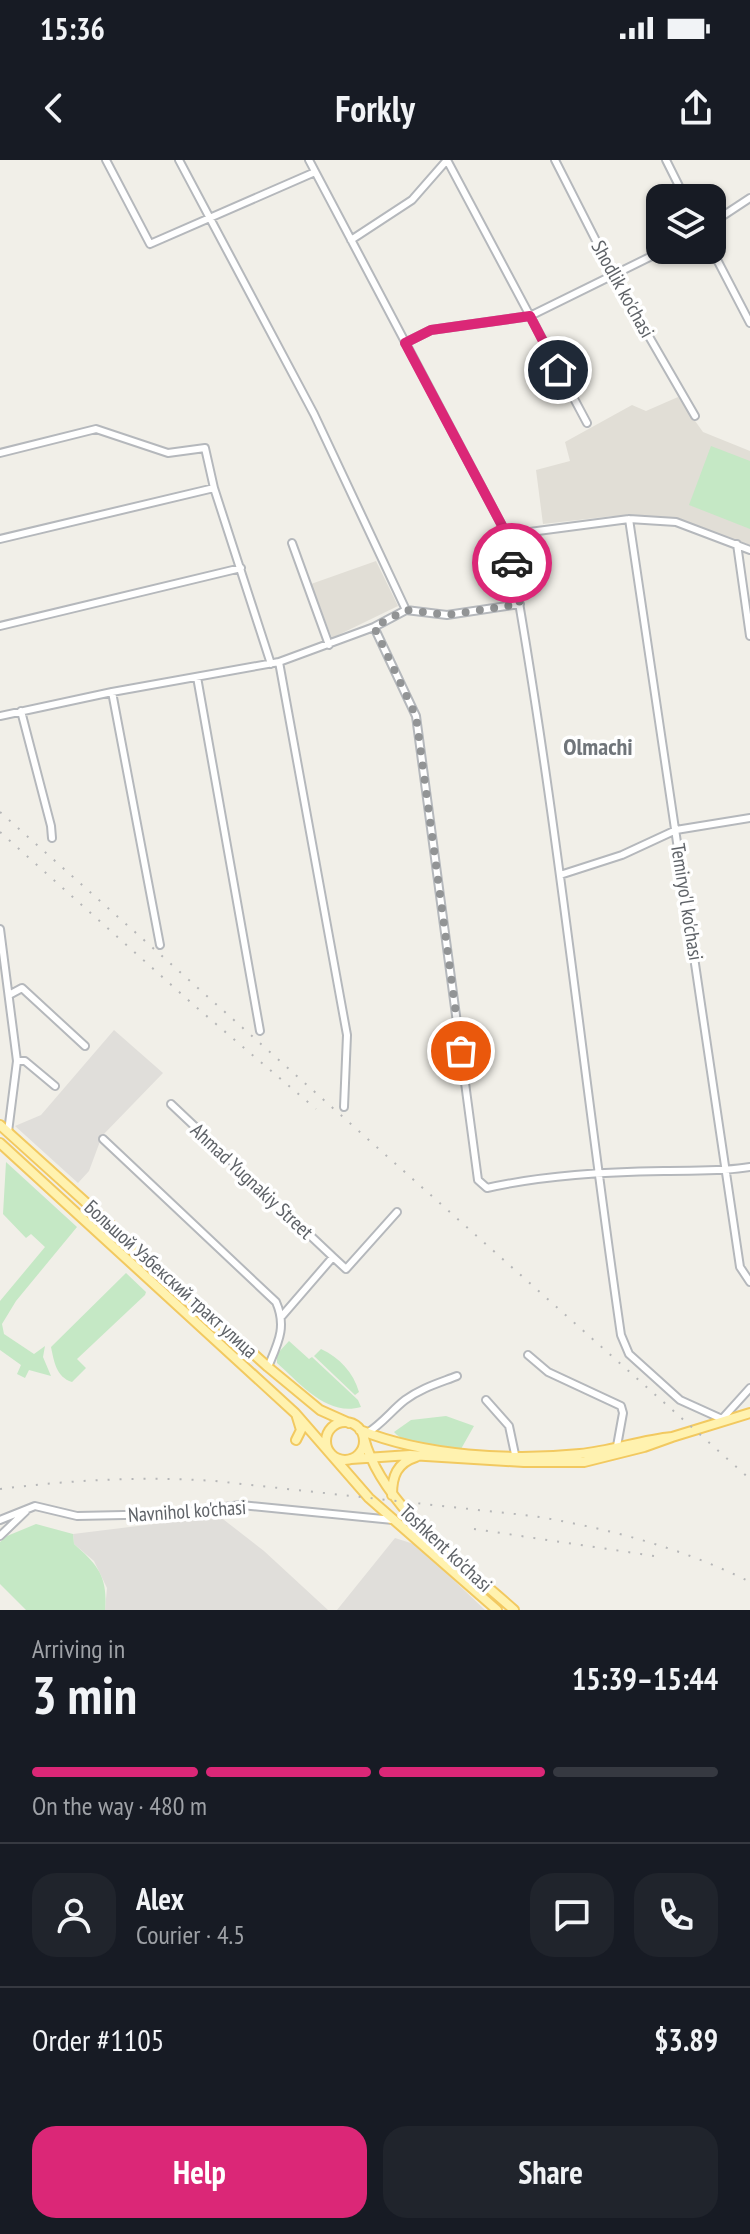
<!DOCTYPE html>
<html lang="en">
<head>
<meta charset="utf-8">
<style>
  :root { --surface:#171b24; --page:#20242c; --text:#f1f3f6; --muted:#9ea1a6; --line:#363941; --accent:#db2777 }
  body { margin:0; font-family:"PT Sans Narrow",sans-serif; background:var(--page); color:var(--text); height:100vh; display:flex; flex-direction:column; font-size:30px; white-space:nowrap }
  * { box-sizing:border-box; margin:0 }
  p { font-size:26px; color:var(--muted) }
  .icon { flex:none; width:44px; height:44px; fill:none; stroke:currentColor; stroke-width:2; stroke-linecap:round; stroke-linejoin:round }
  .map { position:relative; height:1450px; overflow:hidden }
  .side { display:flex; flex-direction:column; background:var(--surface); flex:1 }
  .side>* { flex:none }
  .controls { position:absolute; left:646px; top:24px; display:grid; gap:16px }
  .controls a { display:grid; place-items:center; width:80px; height:80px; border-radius:16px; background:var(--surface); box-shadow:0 2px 6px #0004; font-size:40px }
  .pin { position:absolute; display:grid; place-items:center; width:68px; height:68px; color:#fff; margin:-34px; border:4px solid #fff; border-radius:50%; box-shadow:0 2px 8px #0007 }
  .courier { position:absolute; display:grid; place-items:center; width:80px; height:80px; margin:-40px; border:6px solid #db2777; border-radius:50%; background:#fff; color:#222; box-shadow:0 2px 10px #0007 }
  .headline em { font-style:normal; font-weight:700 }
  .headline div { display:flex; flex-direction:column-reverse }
  .headline { display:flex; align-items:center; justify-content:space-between; height:136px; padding:0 32px }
  h1 { font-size:52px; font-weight:700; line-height:60px }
  .bar { display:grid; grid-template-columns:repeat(4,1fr); gap:12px 8px; align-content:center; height:96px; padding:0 32px }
  .bar i { height:10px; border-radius:6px; background:var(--line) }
  .bar .active { background:var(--accent) }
  .bar p { grid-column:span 4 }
  .line { display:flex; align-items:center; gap:20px; padding:0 32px; border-top:2px solid var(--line) }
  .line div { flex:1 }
  .round { display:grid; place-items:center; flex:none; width:84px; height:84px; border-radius:24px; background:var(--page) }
  .action { display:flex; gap:16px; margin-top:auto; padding:16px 32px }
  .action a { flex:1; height:92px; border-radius:24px; background:var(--accent); color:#fff; font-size:32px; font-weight:700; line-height:92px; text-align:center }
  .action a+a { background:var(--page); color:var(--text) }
  .status { display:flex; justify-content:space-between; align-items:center; height:56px; padding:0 40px; background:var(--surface); direction:ltr }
  .status svg { height:22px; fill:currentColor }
  header { display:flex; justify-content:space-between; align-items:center; height:104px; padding:0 32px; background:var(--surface); font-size:36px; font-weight:700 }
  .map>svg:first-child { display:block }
  .industrial { fill:#e0deda }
  .education { fill:#e1ded6 }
  .green { fill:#c5e8c5 }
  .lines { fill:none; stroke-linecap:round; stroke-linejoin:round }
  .minor-casing { stroke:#b5b8bc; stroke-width:10 }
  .major-casing { stroke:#f2c960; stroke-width:12 }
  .minor { stroke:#fff; stroke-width:6 }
  .major { stroke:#fff2af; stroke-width:8 }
  .rail { stroke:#b6b7b8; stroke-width:2; stroke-dasharray:2 10; stroke-linecap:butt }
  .done { stroke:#929495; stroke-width:8; stroke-dasharray:0 14.4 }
  .route { stroke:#db2777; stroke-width:10 }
  .labels { text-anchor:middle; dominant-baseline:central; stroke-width:7; stroke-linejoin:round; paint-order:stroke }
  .street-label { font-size:20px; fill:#5f6368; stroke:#fff }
  .quarter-label { font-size:24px; font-weight:bold; fill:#70757a; stroke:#fff }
</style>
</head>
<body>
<div class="status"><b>15:36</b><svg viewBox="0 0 49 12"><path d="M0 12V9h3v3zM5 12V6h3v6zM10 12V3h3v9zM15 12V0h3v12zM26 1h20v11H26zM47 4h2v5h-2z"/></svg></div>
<header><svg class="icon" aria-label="back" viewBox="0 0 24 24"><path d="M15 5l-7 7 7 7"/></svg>Forkly<svg class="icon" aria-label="share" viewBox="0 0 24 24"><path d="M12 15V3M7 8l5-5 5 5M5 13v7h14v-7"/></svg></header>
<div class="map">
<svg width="750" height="1450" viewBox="0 0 750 1450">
  <rect width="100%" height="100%" fill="#f1efe8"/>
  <path class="industrial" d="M114,870l49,43 -61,63 -13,35 -11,12 -63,-57 26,-11z
    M219,1356l45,35 64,59h-223l2,-22 -13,-27 -20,-17 -1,-10z
    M395,1378l22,7 68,65h-148z"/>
  <path class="education" d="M678,237l25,35 47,19v94l-76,-27 -61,-2 -70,8 -7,-54 34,-9 -5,-19 67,-37 14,6z
    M376,401l22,45 -66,32 -21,-54z"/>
  <path class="green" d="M711,286l39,15v68l-61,-24z
    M6,1002l71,65 -61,74 -14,23 2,10 30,20 11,-8 -2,11 8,19 -22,-6 -4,8 -8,-4 4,-9 -21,-15v-49l45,-54 -14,-13 -5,4 -23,-24z
    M126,1113l20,19 -1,3 -68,64 9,9 -14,14c-16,-5 -18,-21 -21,-35z
    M289,1181l20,18 3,-2 46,43 3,7c-34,10 -61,-24 -84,-44v-9z
    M321,1189c19,9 32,23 38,43l-4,3 -41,-39z
    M446,1256l28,10 -13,23c-19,-2 -54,-2 -67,-17l17,-12z
    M36,1364l37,10 1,10c24,21 34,33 31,66h-79l-26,-26v-42l7,-6z"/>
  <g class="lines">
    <defs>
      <path id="minor" d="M106,0l44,84 165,-72
        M179,0l135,254 92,196
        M309,0l198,375c49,265 75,533 114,800l8,19 51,46 42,19 28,-31
        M447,0l140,263
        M555,0l59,116 81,140
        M666,0l19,38
        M712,63l38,-25
        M351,80l61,-40 35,-40
        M712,90l38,73
        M405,183l26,-13 99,-14 134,-66
        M0,293l96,-24 72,24 37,-5 9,40
        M629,359l111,748 10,15
        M507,375l122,-16 47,3 74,28
        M0,379l214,-51 57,176
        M292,383l37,102
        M737,384l13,92
        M0,466l241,-58
        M374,467l42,89 62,464 9,8c58,-13 118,-16 177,-17 29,-1 57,1 86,-4
        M279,502l68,373 -3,72
        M197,517l63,354
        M112,532l48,253
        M21,551l30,115 1,12
        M0,556l112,-24 167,-30 95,-35 32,-17 41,5 73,-11
        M560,715l62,-20 54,-25 74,-12
        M0,769l17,132 -9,71
        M9,835l13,-7 63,58
        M17,901h8l30,25
        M171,944l162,153
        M103,979l173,163c11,25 2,41 -8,65
        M282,1156l51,-59 13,12 51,-57
        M528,1195l20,17 73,34 2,7 -6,33
        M486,1240l23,26 7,33
        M367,1273c15,-9 25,-23 38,-33 16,-12 34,-17 52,-24
        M0,1360l35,-14 42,10 94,-2 70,-9 152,15
        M0,1376l26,-25"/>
      <path id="major" d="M0,965l268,242 52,43 29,13
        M0,983l295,270 74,85 128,112
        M326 1281a19 19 0 1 1 38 0a19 19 0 1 1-38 0Z
        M672,1277l78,-24
        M364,1278c18,69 98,125 150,172
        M296,1280l5,-10 -4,-13
        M351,1299l59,-4 114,7h60l60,-15 28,-10c-31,3 -61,14 -92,17 -69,7 -156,2 -220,-24
        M392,1335c0,-19 5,-32 24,-38"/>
    </defs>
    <use href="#minor" class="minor-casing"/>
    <use href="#major" class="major-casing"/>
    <use href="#minor" class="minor"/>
    <use href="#major" class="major"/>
    <path class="rail" d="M0,652l750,667
      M0,672l196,175 120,102
      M0,1329c72,-9 142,-13 215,-8l318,35c74,12 150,32 217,66
      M474,1369l187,28"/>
  </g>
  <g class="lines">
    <path class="done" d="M461,891l-45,-335 -42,-89 32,-17 41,5 73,-11 -8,-41"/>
    <path class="route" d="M512,403l-5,-28 -102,-192 26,-13 99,-14 28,54"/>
  </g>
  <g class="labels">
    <g class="street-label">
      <text transform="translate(623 129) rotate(61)">Shodlik ko'chasi</text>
      <text transform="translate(687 742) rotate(81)">Temiryo'l ko'chasi</text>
      <text transform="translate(252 1021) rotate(43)">Ahmad Yugnakiy Street</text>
      <text transform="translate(171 1119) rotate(42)">Большой Узбекский тракт улица</text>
      <text transform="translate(187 1351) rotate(-4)">Navnihol ko'chasi</text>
      <text transform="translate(446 1388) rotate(43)">Toshkent ko'chasi</text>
    </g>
    <g class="quarter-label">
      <text x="598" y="586">Olmachi</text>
    </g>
  </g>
</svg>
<div class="controls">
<a><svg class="icon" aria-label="layers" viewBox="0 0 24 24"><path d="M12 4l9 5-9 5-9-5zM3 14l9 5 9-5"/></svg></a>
</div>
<div class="pin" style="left:461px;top:891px;background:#ea580c"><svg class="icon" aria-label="bag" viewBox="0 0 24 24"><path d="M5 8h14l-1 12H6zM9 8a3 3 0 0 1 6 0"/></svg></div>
<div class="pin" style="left:558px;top:210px;background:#1f2937"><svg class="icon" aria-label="home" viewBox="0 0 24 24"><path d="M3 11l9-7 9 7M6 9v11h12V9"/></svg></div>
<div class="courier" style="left:512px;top:403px"><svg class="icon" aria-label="car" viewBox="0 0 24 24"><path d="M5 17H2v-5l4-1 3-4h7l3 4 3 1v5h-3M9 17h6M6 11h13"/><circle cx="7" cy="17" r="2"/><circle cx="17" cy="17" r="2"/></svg></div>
</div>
<section class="side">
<div class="headline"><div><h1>3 min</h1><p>Arriving in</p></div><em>15:39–15:44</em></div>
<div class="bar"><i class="active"></i><i class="active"></i><i class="active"></i><i></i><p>On the way · 480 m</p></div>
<div class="line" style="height:144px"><a class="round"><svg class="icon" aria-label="person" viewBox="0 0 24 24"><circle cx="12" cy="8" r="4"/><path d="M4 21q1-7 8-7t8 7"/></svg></a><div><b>Alex</b><p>Courier · 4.5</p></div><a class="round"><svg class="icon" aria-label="chat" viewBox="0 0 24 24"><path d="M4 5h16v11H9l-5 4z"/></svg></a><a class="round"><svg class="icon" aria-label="phone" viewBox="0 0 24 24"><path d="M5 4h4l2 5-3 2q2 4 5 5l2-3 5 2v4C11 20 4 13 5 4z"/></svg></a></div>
<div class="line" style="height:104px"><div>Order #1105</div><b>$3.89</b></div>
<div class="action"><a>Help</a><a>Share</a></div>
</section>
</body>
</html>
